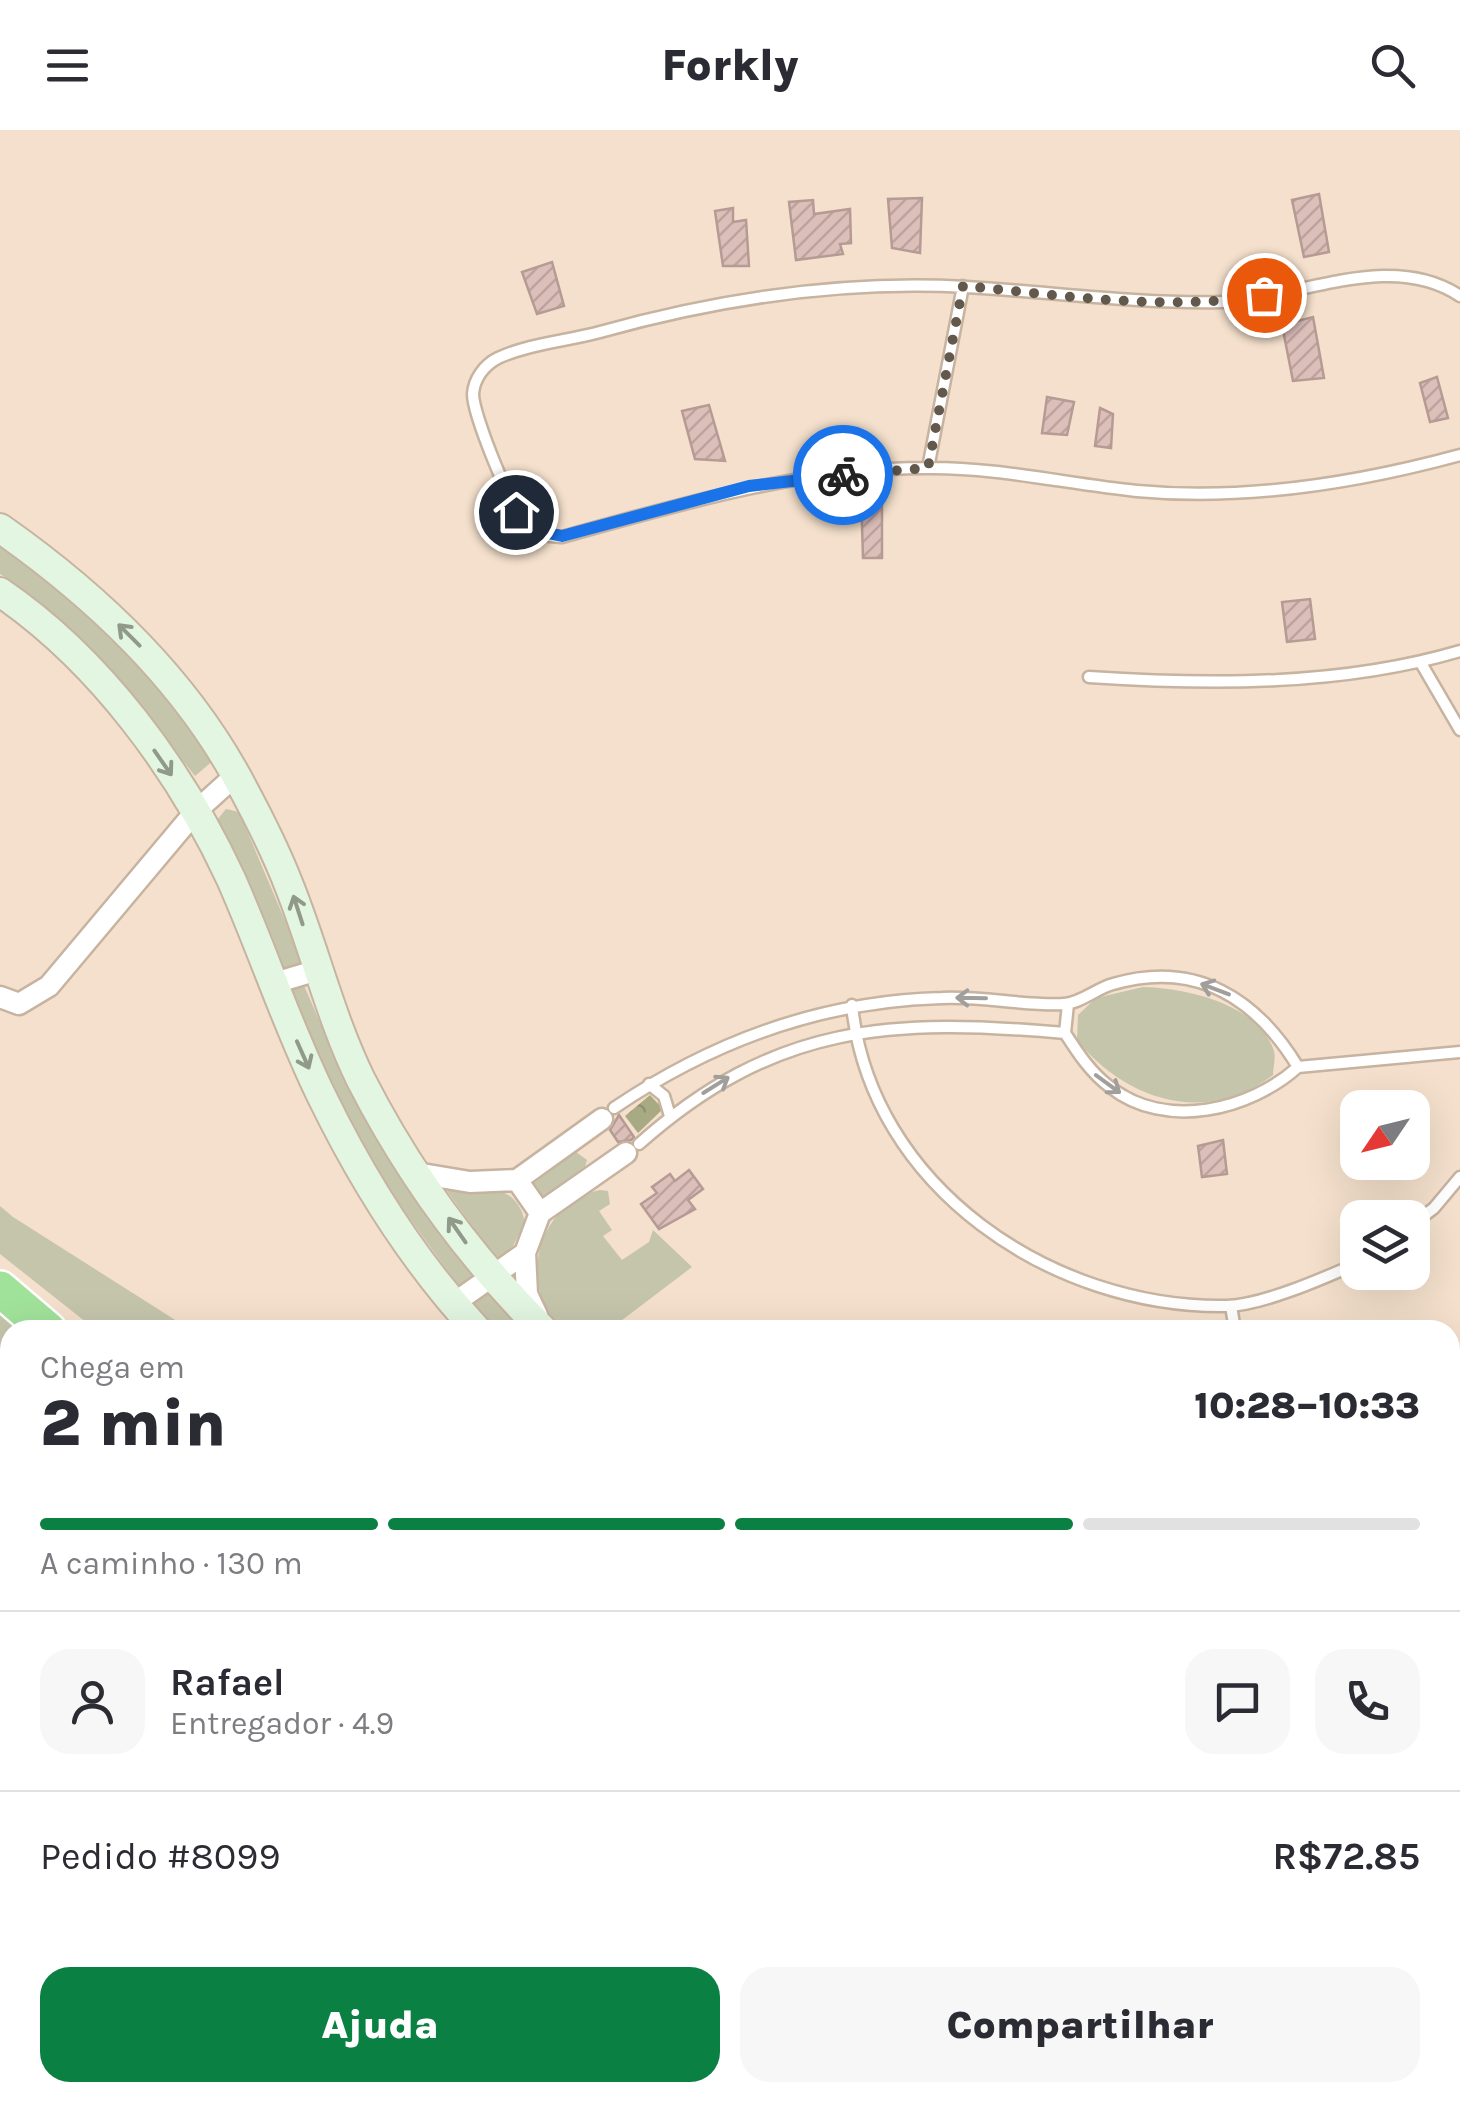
<!DOCTYPE html>
<html lang="pt">
<head>
<meta charset="utf-8">
<style>
  :root { --surface:#fff; --page:#f7f7f7; --text:#2b2b33; --muted:#7c7c81; --line:#e1e1e2; --accent:#0b8043 }
  body { margin:0; font-family:Karla,sans-serif; background:var(--page); color:var(--text); height:100vh; display:flex; flex-direction:column; font-size:38px; white-space:nowrap }
  * { box-sizing:border-box; margin:0 }
  p { font-size:32px; color:var(--muted) }
  .icon { flex:none; width:55px; height:55px; fill:none; stroke:currentColor; stroke-width:2; stroke-linecap:round; stroke-linejoin:round }
  .map { position:relative; flex:1; overflow:hidden }
  .sheet { position:absolute; left:0px; top:1190px; width:1460px; height:782px; display:flex; flex-direction:column; background:var(--surface); border-radius:30px 30px 0 0; box-shadow:0 10px 40px #0002 }
  .sheet>* { flex:none }
  .needle { width:65px; rotate:235deg }
  .controls { position:absolute; left:1340px; top:960px; display:grid; gap:20px }
  .controls a { display:grid; place-items:center; width:90px; height:90px; border-radius:20px; background:var(--surface); box-shadow:0 10px 40px #0002; font-size:50px }
  .pin { position:absolute; display:grid; place-items:center; width:85px; height:85px; color:#fff; margin:-42px; border:5px solid #fff; border-radius:50%; box-shadow:0 2px 10px #0007 }
  .courier { position:absolute; display:grid; place-items:center; width:100px; height:100px; margin:-50px; border:8px solid #1a73e8; border-radius:50%; background:#fff; color:#222; box-shadow:0 2px 12px #0007 }
  .head em { font-style:normal; font-weight:800 }
  .head div { display:flex; flex-direction:column-reverse }
  .head { display:flex; align-items:center; justify-content:space-between; height:170px; padding:0 40px }
  h1 { font-size:65px; font-weight:800; line-height:75px }
  .bar { display:grid; grid-template-columns:repeat(4,1fr); gap:15px 10px; align-content:center; height:120px; padding:0 40px }
  .bar i { height:12px; border-radius:8px; background:var(--line) }
  .bar .active { background:var(--accent) }
  .bar p { grid-column:span 4 }
  .line { display:flex; align-items:center; gap:25px; padding:0 40px; border-top:2px solid var(--line) }
  .line div { flex:1 }
  .round { display:grid; place-items:center; flex:none; width:105px; height:105px; border-radius:30px; background:var(--page) }
  .action { display:flex; gap:20px; margin-top:auto; padding:20px 40px }
  .action a { flex:1; height:115px; border-radius:30px; background:var(--accent); color:#fff; font-size:40px; font-weight:800; line-height:115px; text-align:center }
  .action a+a { background:var(--page); color:var(--text) }
  header { display:flex; justify-content:space-between; align-items:center; height:130px; padding:0 40px; background:var(--surface); font-size:45px; font-weight:800 }
  .map>svg:first-child { display:block }
  .grass { fill:#c4c5ab }
  .forest { fill:url(#forest-crowns) }
  .building { fill:url(#building-hatch); stroke:#b69a94; stroke-width:2.5 }
  .lines { fill:none; stroke-linecap:round; stroke-linejoin:round }
  .lane-casing { stroke:#c6b3a0; stroke-width:15 }
  .street-casing { stroke:#c6b3a0; stroke-width:25 }
  .secondary-casing { stroke:#c6b3a0; stroke-width:32 }
  .highway-casing { stroke:#fff; stroke-width:40 }
  .lane { stroke:#fff; stroke-width:10 }
  .street { stroke:#fff; stroke-width:20 }
  .secondary { stroke:#e3f6e1; stroke-width:28 }
  .highway { stroke:#a1e29a; stroke-width:35 }
  .oneway { stroke:#90998a }
  .oneway2 { stroke:#a19f9c }
  .done { stroke:#62584c; stroke-width:10; stroke-dasharray:0 18 }
  .route { stroke:#1a73e8; stroke-width:12 }
</style>
</head>
<body>
<header><svg class="icon" aria-label="menu" viewBox="0 0 24 24"><path d="M4 6h16M4 12h16M4 18h16"/></svg>Forkly<svg class="icon" aria-label="search" viewBox="0 0 24 24"><circle cx="10" cy="10" r="6"/><path d="M15 15l6 6"/></svg></header>
<div class="map">
<svg width="1460" height="1972" viewBox="0 0 1460 1972">
  <defs>
    <pattern id="forest-crowns" width="20" height="18" patternUnits="userSpaceOnUse" patternTransform="scale(2.5)"><rect width="20" height="18" fill="#a8aa83"/><path d="M2 6a3 3 0 1 1 6 0M12 15a3 3 0 1 1 6 0" fill="none" stroke="#909170"/></pattern>
    <pattern id="building-hatch" width="6" height="6" patternUnits="userSpaceOnUse" patternTransform="scale(2.5)"><rect width="6" height="6" fill="#ddbfba"/><path d="M-1 1l2-2M0 6l6-6M5 7l2-2" fill="none" stroke="#bda39e"/></pattern>
  </defs>
  <rect width="100%" height="100%" fill="#f4e0cc"/>
  <path class="grass" d="M0,409l119,101 96,119 -20,17c-58,-73 -115,-151 -195,-202z
    M226,679l13,3 64,151 -28,7 -62,-145z
    M303,853l43,100 9,2 126,194 -19,12 -73,-101 -14,-9 -89,-192z
    M1143,857c41,1 115,16 131,64 2,6 -1,17 -1,24 -66,51 -147,26 -196,-35l1,-25 18,-17z
    M576,1022l11,8 -3,10 -40,29 -8,-3 -3,-12z
    M454,1054c33,4 62,0 71,38l-19,38 -11,-2 -48,-67z
    M600,1060l8,1 2,13 -11,7 13,19 -9,6 19,24 27,-18 4,-12 39,37 -83,63h-48c-45,-46 -23,-127 39,-140z
    M0,1076l13,11 178,113h-95l-96,-76z
    M491,1157l38,43h-40l-21,-23z
    M0,1158l50,42h-40v129l-10,-8z
    M541,1962h198l12,10h-217z
    M794,1963h100l8,9h-96z"/>
  <path class="forest" d="M650,965l13,14 -25,24 -13,-17z
    M10,1644v94l-10,-3v-88z"/>
  <path class="building" d="M1319,64l10,58 -25,5 -12,-57z
    M922,68l-2,55 -28,-5 -4,-49z
    M813,70l1,14 36,-5 1,34 -11,1 3,10 -47,6 -7,-58z
    M733,78v14l13,-2 3,46h-26l-8,-55z
    M552,132l12,44 -27,8 -15,-42z
    M1313,187l11,61 -31,3 -11,-56z
    M1437,247l11,41 -18,4 -10,-39z
    M1047,267l27,5 -7,33 -25,-2z
    M709,275l16,56 -30,-2 -13,-48z
    M1100,278l13,6 -2,34 -16,-2z
    M882,361v67h-19l-2,-65z
    M1310,469l5,40 -28,3 -5,-40z
    M619,985l15,22 -3,3 -13,2 -8,-12z
    M1223,1010l4,34 -25,3 -4,-31z
    M689,1040l14,19 -15,11 7,9 -36,20 -18,-25 16,-11 -5,-6 18,-13 5,7z"/>
  <g class="lines">
    <defs>
      <path id="lane" d="M1460,166c-70,-47 -162,3 -237,6 -86,2 -170,-10 -256,-15 -123,-7 -249,12 -367,45 -33,9 -72,12 -102,26 -14,7 -24,21 -25,36 0,21 39,117 54,132 9,10 22,10 35,11 119,-33 239,-69 364,-69 70,-1 142,16 211,23 107,10 220,-8 323,-36
        M928,338l35,-182
        M1421,533l39,67
        M1089,547c122,8 253,9 371,-26
        M852,875c18,182 201,304 375,301 36,-1 97,-28 131,-43
        M1298,937l162,-15
        M649,954l15,12 6,20
        M614,978c99,-67 208,-107 328,-110 41,-2 82,8 122,6 17,-1 33,-16 49,-20 83,-24 143,14 185,83 -48,43 -132,64 -188,20 -20,-15 -32,-34 -45,-54l3,-29
        M639,1014c136,-121 253,-126 426,-111
        M1412,1095l22,-17 26,-31
        M1231,1176l4,24
        M1450,1299l10,-5
        M0,1448l10,6
        M0,1791l10,3
        M173,1962l6,10
        M390,1962l15,10"/>
      <path id="street" d="M271,854l47,-14
        M0,867l19,7 30,-18 146,-174 41,-37
        M416,1043l54,9 47,-2 23,33 -15,40 -72,51
        M517,1050l85,-61
        M540,1083l86,-60
        M525,1123l2,41 10,21"/>
      <path id="secondary" d="M0,398c94,66 182,148 238,251 19,35 38,72 52,109 25,63 41,131 71,192 47,92 110,178 182,250
        M0,462c100,68 181,179 231,287 32,72 56,147 91,218 40,82 92,165 155,233
        M994,1962l1,10"/>
      <path id="highway" d="M0,1159l48,41
        M0,1327l10,8
        M763,1962l11,10
        M903,1962l8,10"/>
    </defs>
    <use href="#lane" class="lane-casing"/>
    <use href="#street" class="street-casing"/>
    <use href="#secondary" class="secondary-casing"/>
    <use href="#highway" class="highway-casing"/>
    <use href="#lane" class="lane"/>
    <use href="#street" class="street"/>
    <use href="#secondary" class="secondary"/>
    <use href="#highway" class="highway"/>
  </g>
  <defs><path id="oneway-shaft" d="M-6 0H5M1.5-3L5.5 0L1.5 3" fill="none" stroke-width="1.6" stroke-linecap="round" stroke-linejoin="round" transform="scale(2.5)"/></defs>
  <g class="oneway">
    <use href="#oneway-shaft" transform="translate(129 505) rotate(-135)"/>
    <use href="#oneway-shaft" transform="translate(163 633) rotate(55)"/>
    <use href="#oneway-shaft" transform="translate(298 780) rotate(-108)"/>
    <use href="#oneway-shaft" transform="translate(303 925) rotate(66)"/>
    <use href="#oneway-shaft" transform="translate(457 1100) rotate(-125)"/>
  </g>
  <g class="oneway2">
    <use href="#oneway-shaft" transform="translate(1215 859) rotate(-159)"/>
    <use href="#oneway-shaft" transform="translate(971 868) rotate(-179)"/>
    <use href="#oneway-shaft" transform="translate(1108 954) rotate(36)"/>
    <use href="#oneway-shaft" transform="translate(716 955) rotate(-32)"/>
  </g>
  <g class="lines">
    <path class="done" d="M843,345l85,-7 35,-182c100,9 203,26 301,9"/>
    <path class="route" d="M516,382l13,17 33,7 187,-50 94,-11"/>
  </g>
</svg>
<div class="controls">
<a><svg class="needle" viewBox="-14 -14 28 28"><path d="M0-13l5 13h-10z" fill="#e53935"/><path d="M0 13l5-13h-10z" fill="#7c7c81"/></svg></a>
<a><svg class="icon" aria-label="layers" viewBox="0 0 24 24"><path d="M12 4l9 5-9 5-9-5zM3 14l9 5 9-5"/></svg></a>
</div>
<div class="pin" style="left:1264px;top:165px;background:#ea580c"><svg class="icon" aria-label="bag" viewBox="0 0 24 24"><path d="M5 8h14l-1 12H6zM9 8a3 3 0 0 1 6 0"/></svg></div>
<div class="pin" style="left:516px;top:382px;background:#1f2937"><svg class="icon" aria-label="home" viewBox="0 0 24 24"><path d="M3 11l9-7 9 7M6 9v11h12V9"/></svg></div>
<div class="courier" style="left:843px;top:345px"><svg class="icon" aria-label="bike" viewBox="0 0 24 24"><circle cx="6" cy="16" r="4"/><circle cx="18" cy="16" r="4"/><path d="M6 16l4-8h5l3 8M10 8l3 8H6M13 5h3"/></svg></div>
<section class="sheet">
<div class="head"><div><h1>2 min</h1><p>Chega em</p></div><em>10:28–10:33</em></div>
<div class="bar"><i class="active"></i><i class="active"></i><i class="active"></i><i></i><p>A caminho · 130 m</p></div>
<div class="line" style="height:180px"><a class="round"><svg class="icon" aria-label="person" viewBox="0 0 24 24"><circle cx="12" cy="8" r="4"/><path d="M4 21q1-7 8-7t8 7"/></svg></a><div><b>Rafael</b><p>Entregador · 4.9</p></div><a class="round"><svg class="icon" aria-label="chat" viewBox="0 0 24 24"><path d="M4 5h16v11H9l-5 4z"/></svg></a><a class="round"><svg class="icon" aria-label="phone" viewBox="0 0 24 24"><path d="M5 4h4l2 5-3 2q2 4 5 5l2-3 5 2v4C11 20 4 13 5 4z"/></svg></a></div>
<div class="line" style="height:130px"><div>Pedido #8099</div><b>R$72.85</b></div>
<div class="action"><a>Ajuda</a><a>Compartilhar</a></div>
</section>
</div>
</body>
</html>
